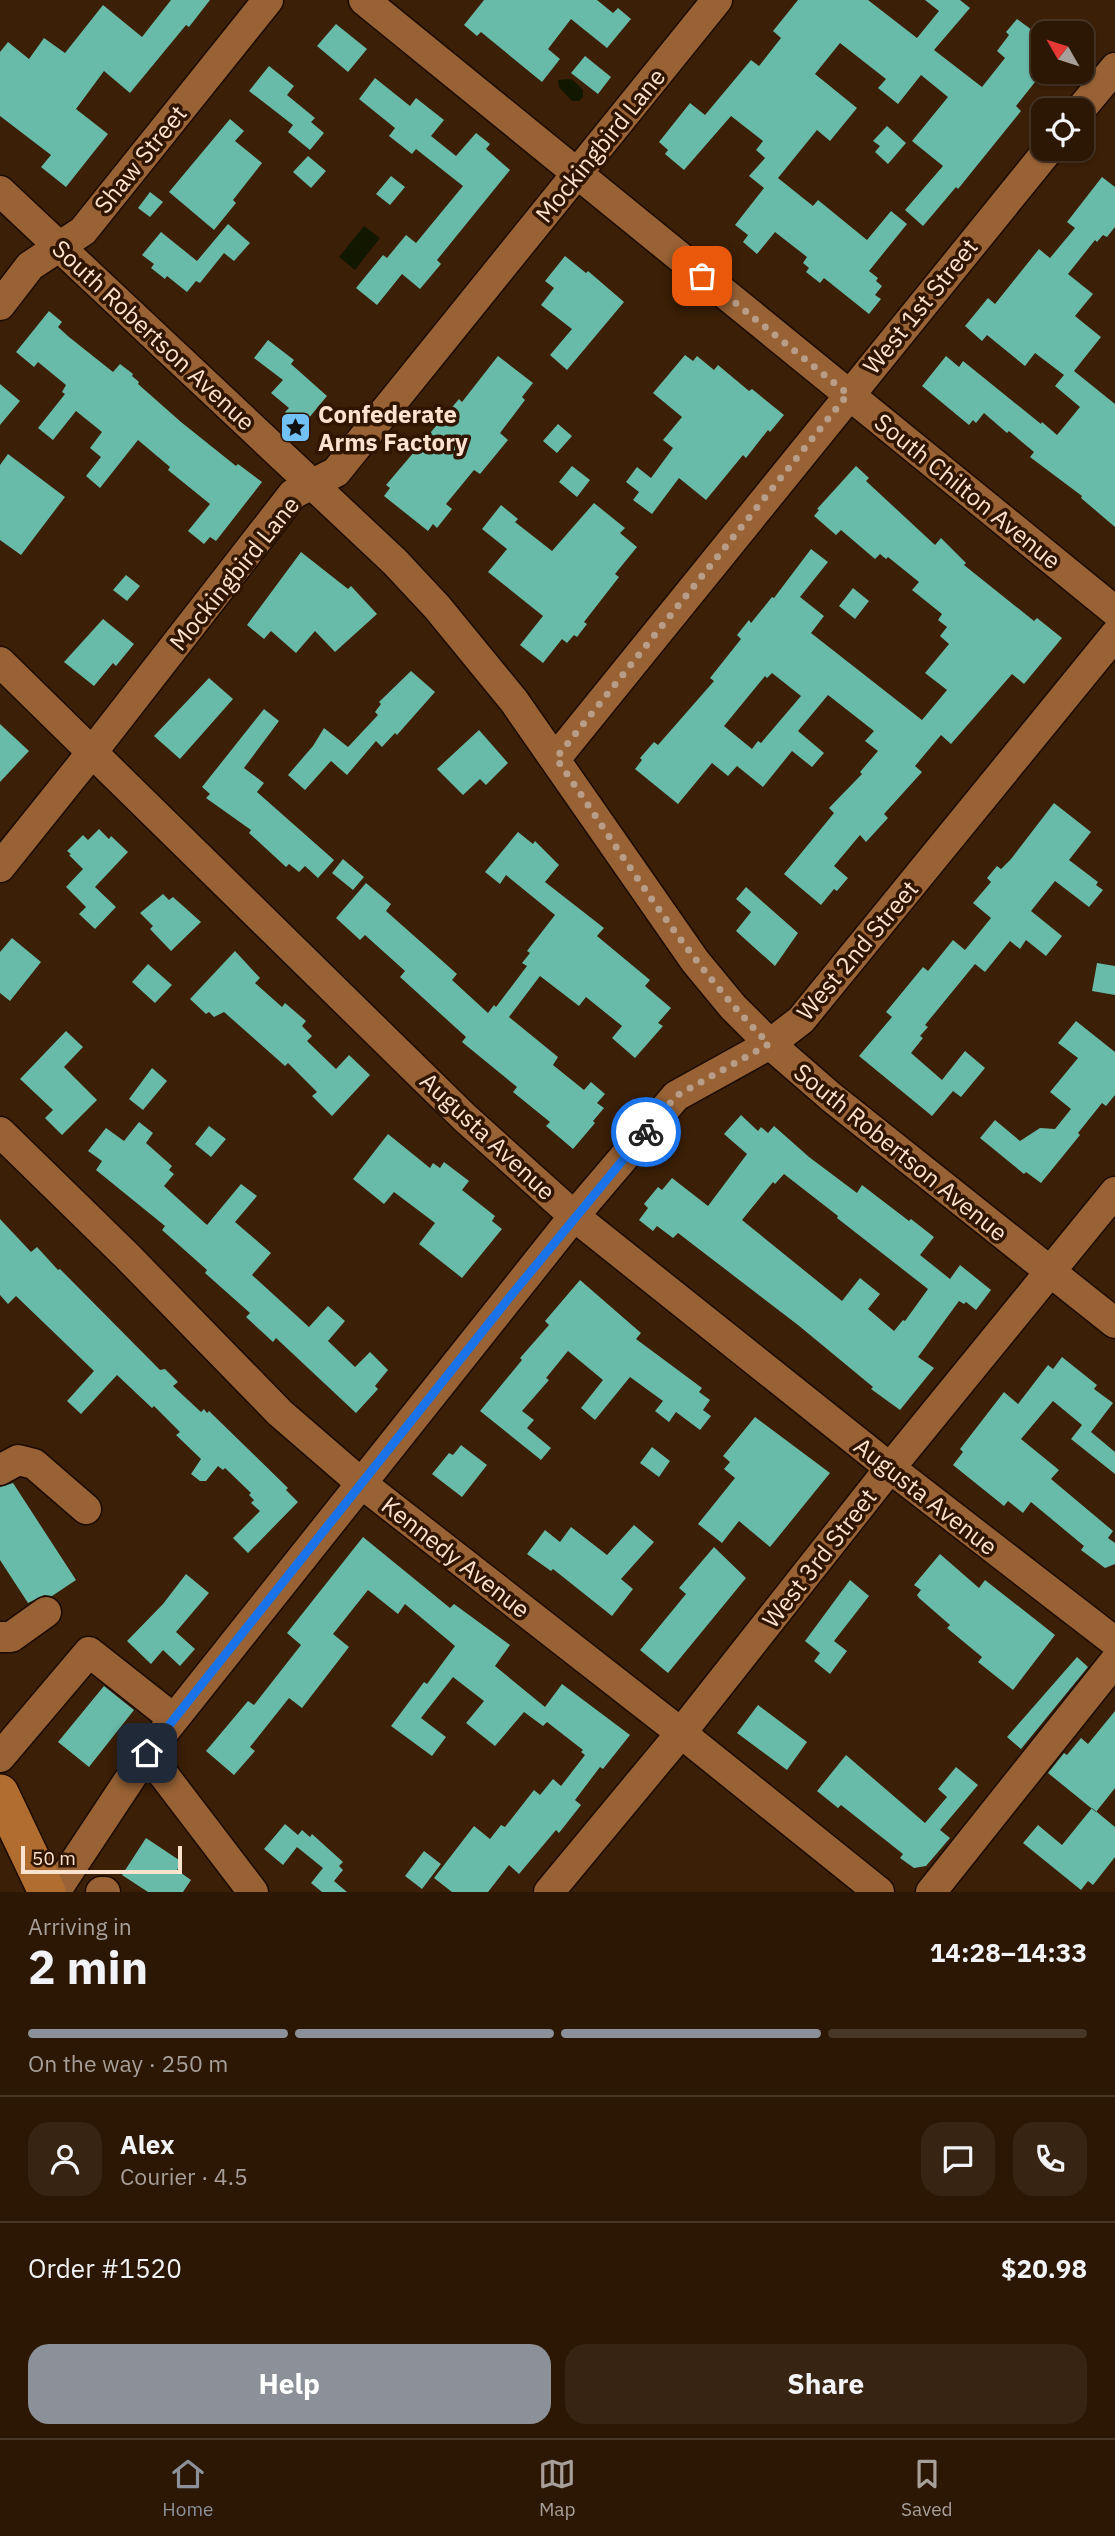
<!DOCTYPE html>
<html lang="en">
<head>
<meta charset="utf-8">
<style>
  :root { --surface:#2c1704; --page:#382413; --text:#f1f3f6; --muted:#a69f9a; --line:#483626; --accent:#8c9099 }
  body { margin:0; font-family:"IBM Plex Sans",sans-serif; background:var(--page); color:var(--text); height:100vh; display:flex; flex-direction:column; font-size:26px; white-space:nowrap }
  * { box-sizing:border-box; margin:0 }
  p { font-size:23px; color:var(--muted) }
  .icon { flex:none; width:38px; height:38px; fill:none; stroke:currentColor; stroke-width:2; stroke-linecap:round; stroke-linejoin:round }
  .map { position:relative; height:1892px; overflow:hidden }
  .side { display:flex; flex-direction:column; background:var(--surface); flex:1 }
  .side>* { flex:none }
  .needle { width:46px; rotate:309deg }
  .tools { position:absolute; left:1031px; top:21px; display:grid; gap:14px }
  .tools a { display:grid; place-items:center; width:63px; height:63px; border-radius:14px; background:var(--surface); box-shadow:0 2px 5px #0004,0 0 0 2px var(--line); font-size:35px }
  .scale { position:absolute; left:21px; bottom:18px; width:161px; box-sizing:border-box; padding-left:7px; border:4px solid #fce3d0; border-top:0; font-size:19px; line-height:24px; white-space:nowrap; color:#fce3d0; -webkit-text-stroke:5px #301500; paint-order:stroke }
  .pin { position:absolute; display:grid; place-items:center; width:60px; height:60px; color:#fff; margin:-30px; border-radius:14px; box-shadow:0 4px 10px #0006 }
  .courier { position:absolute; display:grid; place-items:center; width:70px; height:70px; margin:-35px; border:5px solid #1a73e8; border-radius:50%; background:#fff; color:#222; box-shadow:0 2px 9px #0007 }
  .overview em { font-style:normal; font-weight:700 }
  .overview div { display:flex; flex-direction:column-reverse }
  .overview { display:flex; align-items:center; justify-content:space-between; height:119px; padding:0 28px }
  h1 { font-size:46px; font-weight:700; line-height:52px }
  .bar { display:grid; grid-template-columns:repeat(4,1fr); gap:10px 7px; align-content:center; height:84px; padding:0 28px }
  .bar i { height:9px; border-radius:5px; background:var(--line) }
  .bar .on { background:var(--accent) }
  .bar p { grid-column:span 4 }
  .line { display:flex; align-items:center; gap:18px; padding:0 28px; border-top:2px solid var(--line) }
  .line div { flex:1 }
  .round { display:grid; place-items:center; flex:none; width:74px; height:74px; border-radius:21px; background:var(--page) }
  .button { display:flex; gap:14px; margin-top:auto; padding:14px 28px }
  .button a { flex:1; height:80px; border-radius:21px; background:var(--accent); color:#fff; font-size:28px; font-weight:700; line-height:80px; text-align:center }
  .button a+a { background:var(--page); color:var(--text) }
  .dock { display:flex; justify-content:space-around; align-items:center; height:98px; border-top:2px solid var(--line); background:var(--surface); font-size:19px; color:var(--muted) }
  .dock a { display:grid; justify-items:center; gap:4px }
  .dock .on { color:var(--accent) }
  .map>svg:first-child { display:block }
  .water { fill:#121700 }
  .building { fill:#68bba9; fill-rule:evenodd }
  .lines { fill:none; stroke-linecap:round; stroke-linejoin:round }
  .minor-casing { stroke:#1b0b01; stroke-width:33 }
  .major-casing { stroke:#1b0b01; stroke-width:40 }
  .minor { stroke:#986234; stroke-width:30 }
  .major { stroke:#b16d2f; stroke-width:37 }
  .done { stroke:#b89e89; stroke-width:7; stroke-dasharray:0 12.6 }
  .route { stroke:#1a73e8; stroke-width:9 }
  .labels { text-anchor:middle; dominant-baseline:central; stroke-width:7; stroke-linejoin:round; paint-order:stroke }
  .street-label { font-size:24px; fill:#fce3d0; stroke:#301500 }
  .poi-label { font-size:24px; font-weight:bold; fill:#fce3d0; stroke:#301500; text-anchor:start }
</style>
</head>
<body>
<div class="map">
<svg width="1115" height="1892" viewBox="0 0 1115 1892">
  <rect width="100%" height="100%" fill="#3b1f06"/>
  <path class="water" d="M568,79l5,1 10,10v7l-4,4h-7l-13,-14 -1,-7z
    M364,226l16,12 -25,32 -16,-13z"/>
  <path class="building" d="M171,0h39l-21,27 -3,-2 -56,68 -26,-22 -28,38 32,25 -42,53 -25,-20 10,-12 -51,-39v-64l8,-10 21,17 15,-21 21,15 38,-48 39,32z
    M484,0h113l16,13 5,-5 13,11 -24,29 -36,-29 -23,30 12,10 -18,23 -61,-50 -4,4 -13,-11z
    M798,0h70l49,38 22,-27 -14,-11h35l10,8 -36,42 48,37 23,-29 -8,-7 12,-16 -3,-3 11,-13 15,11 -2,3 13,10v29l-27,34 5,5 -63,78 -2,-2 -33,39 -18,-16 38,-44 -31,-25 36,-44 -27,-22 -23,29 -20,-16 8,-9 -46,-36 -25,31 42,34 -27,33 -13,-11 -39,48 35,28 5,-6 49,40 24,-29 16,13 -38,47 9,7 -2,3 6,5 -7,9 6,4 -12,15 -45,-36 -4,5 -14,-11 3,-4 -6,-5 4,-6 -32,-25 -18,22 -14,-12 5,-7 -13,-10 29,-37 -15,-12 16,-18 -9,-8 7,-9 -32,-25 -47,54 -19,-16 3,-4 -9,-8 31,-39 15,12 46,-55 8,6 22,-28 -8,-7z
    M336,24l31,25 -19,23 -31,-26z
    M585,56l26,21 -13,17 -27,-21z
    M269,66l25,20 -7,9 28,23 -4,4 13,11 -14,17 -22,-18 5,-7 -44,-34z
    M375,78l35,28 6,-8 28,22 -13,16 25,20 20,-23 14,11 -4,5 24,21 -73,90 4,4 -21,25 -18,-15 -25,31 -21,-17 27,-33 4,3 19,-23 10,8 47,-57 -47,-37 -4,5 -23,-18 6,-8 -36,-29z
    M230,119l14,12 -9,10 27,22 -29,37 3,3 -22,27 -45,-38z
    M887,126l19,17 -18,21 -13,-12 5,-6 -7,-5z
    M308,156l18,15 -15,17 -18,-16z
    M391,176l14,11 -15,18 -14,-11z
    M1102,177l13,10v40l-8,10 -4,-2 -6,7 -2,-2 -27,34 25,20 -18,22 26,21 -27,34 41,33v123l-34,-29 1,-2 -52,-39 4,-5 -25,-21 -2,2 -23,-20 -8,10 -3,-3 -4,5 -47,-39 24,-30 13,11 4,-6 78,63 1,-2 15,13 23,-28 -25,-21 9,-11 -29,-22 -10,13 -38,-31 -5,6 -17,-15 23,-28 7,6 44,-55 11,9 25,-30 -8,-6z
    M150,192l13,10 -13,15 -12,-9z
    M228,224l22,19 -16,18 -10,-8 -24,30 -4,-2 -9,11 -20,-16 -2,3 -14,-11 3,-4 -12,-9 19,-23 36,29z
    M565,256l21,17 2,-2 36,31 -57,68 -17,-15 22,-26 -31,-24 13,-17 -9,-7z
    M49,311l13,11 -4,5 11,10 44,35 7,-8 13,10 -1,2 7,6 -1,2 43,38 55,44 2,-2 24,18 -46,59 -6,-4 -6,7 -16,-13 22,-27 -42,-34 2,-3 -32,-27 -38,48 -14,-12 15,-19 -11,-9 12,-16 -26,-21 -23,29 -15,-12 27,-34 -3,-2 4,-7 -28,-23 -4,5 -18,-15z
    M268,340l26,20 -3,4 36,32 -19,23 -4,-3 -5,7 -14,-11 4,-4 -18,-15 12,-13 -29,-22z
    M685,355l8,6 4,-5 17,14 4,-5 31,26 3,-2 32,26 -14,17 -2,-2 -22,28 -3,-3 -37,45 -27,-22 -27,36 -19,-14 6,-8 -13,-10 11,-15 14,11 22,-30 -10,-8 19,-23 -29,-24z
    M498,356l35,27 -11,14 3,3 -25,33 8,7 -28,34 -6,-4 -28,34 6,5 -15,19 -4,-4 -5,7 -44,-35 6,-8 -4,-3 73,-86 3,3z
    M0,384l20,17 -20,24z
    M558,424l14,12 -15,17 -14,-12z
    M8,454l57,43 -44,58 -21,-15v-75z
    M572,466l18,14 -13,17 -18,-15z
    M856,466l13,12 -3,3 69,64 6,-7 25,25 -2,2 70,56 3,-3 25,20 -38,46 -12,-10 -61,70 -10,-9 -26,31 7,6 -38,42 4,4 -22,24 -6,-7 -26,31 14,12 -11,13 -3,-2 -13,16 -37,-31 50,-61 -5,-5 33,-34 -2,-2 18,-21 -13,-10 9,-10 -46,-36 -30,36 26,22 -12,14 -20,-16 -29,36 -26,-21 -9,10 -16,-13 -34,41 -43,-35 7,-9 -2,-2 14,-16 4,3 56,-64 -4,-3 31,-39 -4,-4 12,-15 2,3 21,-26 2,1 37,-49 17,13 -28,35 24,19 -13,17 111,87 25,-30 -22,-17 24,-29 -9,-8 7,-9 -9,-7 4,-6 -30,-24 7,-8 -31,-25 -2,2 -6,-5 -5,5 -34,-29 -5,5 -22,-19 5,-6 -2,-1zM772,673l29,23 -40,47 -3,-2 -6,8 -28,-23 41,-50 2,2z
    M594,503l31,25 -5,5 17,14 -22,27 4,3 -35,45 3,2 -10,13 -3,-2 -7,8 -5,-4 -19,24 -23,-18 23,-29 -55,-44 19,-23 -25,-20 19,-24 17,14 -3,3 37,29z
    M301,552l47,37 3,-3 26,28 -42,38 -20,-21 -19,22 -25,-22 -7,8 -17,-14z
    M126,575l14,11 -13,15 -14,-11z
    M853,588l16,13 -14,18 -16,-13z
    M103,619l31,25 -18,22 -3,-3 -19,23 -30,-24z
    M411,671l24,21 -38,43 -2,-2 -13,14 -6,-6 -29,34 -16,-14 -26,29 -17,-15 25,-29 11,-18 24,19 30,-32 -3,-3 6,-8 -2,-2z
    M209,678l24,21 -53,60 -26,-23z
    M264,709l15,12 -35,47 20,15 -7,9 77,68 -16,18 -13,-12 -6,6 -10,-8 -3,3 -37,-34 2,-3 -45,-32 4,-4 -8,-7z
    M0,724l29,27 -29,31z
    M479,730l29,33 -22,22 -6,-6 -17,16 -26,-26z
    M1054,803l37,29 -22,28 29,22 -2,3 7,5 -14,17 -34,-26 -24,30 31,25 -16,20 -20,-16 -6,9 -10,-8 -25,31 -10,-8 -50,61 3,2 -8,9 3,2 -12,15 31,27 23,-29 20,17 -24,29 -8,-6 -21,25 -73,-60 33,-39 -6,-5 37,-45 5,4 25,-31 12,10 26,-32 -18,-15 18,-21 -4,-4 10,-12 4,3 10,-10z
    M99,829l10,10 2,-3 17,16 -33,35 21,20 -21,22 -16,-15 7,-7 -20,-20 17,-18 -14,-14 2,-1 -4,-3 16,-16 5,5z
    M518,832l15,12 2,-3 24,24 -14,17 59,46 -7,8 53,44 -5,6 26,22 -13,15 5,3 -28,32 -23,-20 10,-12 -36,-29 -7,9 -39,-30 -31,41 49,40 -5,8 31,25 7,-8 14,12 -8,9 7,5 -11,13 2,2 -22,26 -27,-23 4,-4 -37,-30 4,-5 -55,-45 4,-5 -66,-60 5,-6 -40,-36 -5,5 -24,-22 30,-35 25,21 -5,7 71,63 -5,6 36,33 6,-8 2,2 31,-41 -5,-3 8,-10 -3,-2 28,-36 -49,-40 -6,9 -15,-12z
    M343,859l21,18 -11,13 -21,-17z
    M746,887l52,46 -23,33 -39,-35 15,-19 -15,-13z
    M163,894l6,6 4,-3 28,25 -30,29 -21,-22 3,-3 -13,-13z
    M12,938l29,24 -31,39 -10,-8v-41z
    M235,951l25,27 -5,5 27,24 3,-4 21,18 -4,5 10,10 -5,5 29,28 13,-14 21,20 -38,41 -20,-20 5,-4 -29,-29 -3,3 -61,-54 -10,5 -5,-5 -3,2 -16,-15z
    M1097,963l18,3v29l-23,-4z
    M148,964l24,21 -17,18 -23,-21z
    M1076,1021l39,31v43l-9,11 -4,-3 -24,30 2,2 -39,48 -15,-11 -2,2 -44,-36 15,-18 25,21 20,-13 15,1 16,-20 -21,-17 28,-34 -20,-15z
    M66,1031l17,16 -19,20 33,33 -35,35 -17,-17 8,-8 -33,-31z
    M152,1068l15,13 -24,29 -14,-11z
    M741,1115l17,16 3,-4 7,6 6,-7 35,31 48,36 5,-8 47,36 2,-2 23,18 -14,18 30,24 10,-14 31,25 -15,20 -10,-8 -2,2 -5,-3 -41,56 16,11 -34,42 -29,-21 2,-2 -75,-62 -120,-92 -5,5 -16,-12 -4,5 -14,-11 9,-12 -4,-4 14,-17 4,3 10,-12 36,28 39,-52 -23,-20zM784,1174l54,42 -1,2 91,71 -23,32 -2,-1 -9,11 -26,-22 12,-15 -20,-16 -18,23 -100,-81 31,-38 2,2z
    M139,1122l14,11 -7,10 26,23 -3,4 5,4 -10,12 43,39 34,-41 16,12 -22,26 36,31 -19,22 57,52 19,-21 17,15 -17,20 27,26 15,-15 18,18 -13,16 3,3 -22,24 -80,-75 -3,4 -27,-25 4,-4 -45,-40 2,-3 -45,-40 3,-4 -69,-56 6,-9 -14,-10 18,-23 18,13z
    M209,1126l17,13 -15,18 -16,-13z
    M388,1134l42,34 3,-5 7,5 4,-6 25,19 -7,9 33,26 -3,5 10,8 -40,49 -43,-34 16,-21 -41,-31 -10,12 -31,-25z
    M0,1219l31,33 6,-5 21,23 2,-1 100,101 5,-1 13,13 -5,4 28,26 3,-3 3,4 2,-2 79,77 -2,2 12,12 -50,51 -15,-15 27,-27 -9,-8 3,-3 -5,-5 2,-2 -26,-25 -2,2 -5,-4 -12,15h-6l-9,-7 10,-15 -25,-24 4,-3 -26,-26 -2,2 -35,-33 -36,39 -14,-13 27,-30 -78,-75 -8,8 -8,-9z
    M580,1280l61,53 -5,6 66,49 -3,4 11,8 -7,10 8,6 -11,14 -24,-18 -7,10 -14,-11 8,-10 -33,-24 -35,43 -14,-12 22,-28 -35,-29 -22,27 3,2 -27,31 12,9 -7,8 24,20 -10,12 -61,-49 42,-51 -2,-2 29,-33 -4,-4z
    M1062,1357l35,28 -3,4 19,14 -22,29 24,20v22l-44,-35 11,-14 -29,-24 -32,38 38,31 -8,9 62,52 -5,7 7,5v21l-10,4 -24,-18 3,-4 -53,-44 -8,11 -15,-12 -4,5 -51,-41 10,-13 -3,-3 44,-57 14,12 30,-39 5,4z
    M755,1417l75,56 -60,74 -31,-26 -17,22 -24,-19 37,-46 -11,-9 6,-7 -7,-6z
    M461,1445l26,20 -25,32 -30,-23 17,-21 4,2z
    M652,1447l18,14 -11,16 -19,-14z
    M13,1483l63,97 -24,16 -8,-1 -16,8 -28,-43v-73z
    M634,1525l20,17 -33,37 12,10 -21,27 -59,-47 -2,2 -24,-17 18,-24 15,12 11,-15 36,28z
    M363,1537l87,71 4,-4 56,41 -15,21 50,41 17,-23 68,51 -27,34 -3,-2 -25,33 6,5 -22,28 -3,-3 -37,44 -10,-9 -21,27h-36l-18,-14 40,-52 16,13 11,-14 4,2 29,-37 6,5 13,-16 8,7 24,-31 -4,-3 2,-2 -36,-28 -4,4 -19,-14 -29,34 -29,-23 18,-22 -31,-24 -32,41 25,19 -14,19 -41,-30 33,-44 3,2 28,-38 -50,-42 -7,10 -30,-24 -35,44 16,13 -47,61 -13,-10 -39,49 5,4 -21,24 -28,-24 42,-50 6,4 47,-60 -14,-12z
    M714,1547l32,31 -78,95 -28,-23 46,-56 -7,-6z
    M940,1554l39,34 6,-8 70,55 -42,55 -35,-28 4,-5 -35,-29 3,-3 -31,-27 -2,-3 4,-5 -7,-5z
    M186,1574l23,19 -33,39 19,17 -15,17 -17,-16 -12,14 -24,-23 36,-37z
    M850,1580l19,16 -35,45 13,10 -17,23 -16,-13 6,-8 -15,-12z
    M1077,1657l11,10 -67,82 -14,-12z
    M104,1686l30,24 -45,57 -31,-25z
    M758,1705l49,37 -20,28 -50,-37z
    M1115,1711v77l-19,24 -48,-39 16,-20 3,2 14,-17 7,6z
    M846,1755l79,68 22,-26 -9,-8 18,-22 22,18 -38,45 10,8 -24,28 -12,2 -14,-10 3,-4 -62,-49 -3,3 -21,-17z
    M1092,1808l23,19v30l-22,28 -5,-4 -7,9 -58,-47 15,-18 24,20z
    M285,1824l13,11 4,-5 8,7 2,-3 31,28 -4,4 4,4 -9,11 13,11h-25l-11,-9 12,-15 -26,-21 -14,18 -19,-16z
    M146,1838l36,24 -5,8 14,10 -8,12h-35l-26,-17z
    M424,1851l17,13 -19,25 -17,-13z"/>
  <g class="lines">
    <defs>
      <path id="minor" d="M364,0l751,611
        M1080,110l35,-42
        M0,191l395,371 42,45 77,94 181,260 38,46 37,37 61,53 284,226
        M0,305l30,-39 53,-35 185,-231
        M0,662l464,455 110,99 316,252 225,174
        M556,758l493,-609
        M0,867l93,-116 200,-257 43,-22 381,-472
        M0,1132l127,124 153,157 81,70 320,250 198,159
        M0,1470l18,-10 16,4 52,45
        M0,1637h11l35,-25
        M147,1753l106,139
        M0,1757l89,-105 85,67
        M55,1892l92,-139 427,-537 102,-120 94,-52 31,-24 314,-385
        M101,1892h4
        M549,1892l132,-159 209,-265 225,-276
        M931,1892l184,-231"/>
      <path id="major" d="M0,1793l47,99"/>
    </defs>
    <use href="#minor" class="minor-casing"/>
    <use href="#major" class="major-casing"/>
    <use href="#minor" class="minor"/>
    <use href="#major" class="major"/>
  </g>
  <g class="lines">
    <path class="done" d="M646,1132l30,-36 93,-52c-84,-85 -145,-188 -213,-286l292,-364 -146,-118"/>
    <path class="route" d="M147,1753l362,-455 137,-166"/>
  </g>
  <defs>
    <symbol id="sight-square" viewBox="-11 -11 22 22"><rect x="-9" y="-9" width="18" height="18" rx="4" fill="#71c1f5" stroke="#301500"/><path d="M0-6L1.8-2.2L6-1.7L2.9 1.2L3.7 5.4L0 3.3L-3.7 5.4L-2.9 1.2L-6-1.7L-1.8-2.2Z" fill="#111"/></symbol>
  </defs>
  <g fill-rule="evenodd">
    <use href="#sight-square" x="278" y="410" width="35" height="35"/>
  </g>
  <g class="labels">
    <g class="street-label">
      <text transform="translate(600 145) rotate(-51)">Mockingbird Lane</text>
      <text transform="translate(140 159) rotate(-51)">Shaw Street</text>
      <text transform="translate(920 306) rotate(-51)">West 1st Street</text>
      <text transform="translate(154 335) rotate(43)">South Robertson Avenue</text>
      <text transform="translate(968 491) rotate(39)">South Chilton Avenue</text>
      <text transform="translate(234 573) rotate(-51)">Mockingbird Lane</text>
      <text transform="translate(857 950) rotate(-50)">West 2nd Street</text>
      <text transform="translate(488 1136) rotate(43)">Augusta Avenue</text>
      <text transform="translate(901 1152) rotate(39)">South Robertson Avenue</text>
      <text transform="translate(926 1496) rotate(38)">Augusta Avenue</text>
      <text transform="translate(456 1557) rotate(38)">Kennedy Avenue</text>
      <text transform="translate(819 1558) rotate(-52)">West 3rd Street</text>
    </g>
    <g class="poi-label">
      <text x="318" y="414">Confederate<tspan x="318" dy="28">Arms Factory</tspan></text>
    </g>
  </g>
</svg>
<div class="tools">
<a><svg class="needle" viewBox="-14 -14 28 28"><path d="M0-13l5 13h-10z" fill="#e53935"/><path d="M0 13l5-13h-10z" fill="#a69f9a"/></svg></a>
<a><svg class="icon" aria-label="locate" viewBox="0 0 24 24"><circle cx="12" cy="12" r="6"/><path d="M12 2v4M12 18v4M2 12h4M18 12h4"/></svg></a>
</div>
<div class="scale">50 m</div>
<div class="pin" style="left:702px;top:276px;background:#ea580c"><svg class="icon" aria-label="bag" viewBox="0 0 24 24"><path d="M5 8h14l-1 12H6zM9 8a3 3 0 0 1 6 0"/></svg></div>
<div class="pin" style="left:147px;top:1753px;background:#1f2937"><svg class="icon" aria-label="home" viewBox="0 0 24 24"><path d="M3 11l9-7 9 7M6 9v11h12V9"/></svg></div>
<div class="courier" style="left:646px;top:1132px"><svg class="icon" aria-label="bike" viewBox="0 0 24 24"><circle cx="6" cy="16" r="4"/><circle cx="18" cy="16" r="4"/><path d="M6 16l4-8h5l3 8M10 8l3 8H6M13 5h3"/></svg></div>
</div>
<section class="side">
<div class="overview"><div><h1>2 min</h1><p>Arriving in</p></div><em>14:28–14:33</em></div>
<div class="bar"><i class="on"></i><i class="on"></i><i class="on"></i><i></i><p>On the way · 250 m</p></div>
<div class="line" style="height:126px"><a class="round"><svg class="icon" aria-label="person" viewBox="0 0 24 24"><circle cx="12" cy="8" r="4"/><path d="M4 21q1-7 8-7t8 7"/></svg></a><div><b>Alex</b><p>Courier · 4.5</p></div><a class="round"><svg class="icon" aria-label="chat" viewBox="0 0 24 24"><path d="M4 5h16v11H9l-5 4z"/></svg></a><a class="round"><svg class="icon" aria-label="phone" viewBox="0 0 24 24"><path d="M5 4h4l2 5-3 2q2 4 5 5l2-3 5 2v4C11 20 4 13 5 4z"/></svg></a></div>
<div class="line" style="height:91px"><div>Order #1520</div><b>$20.98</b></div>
<div class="button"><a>Help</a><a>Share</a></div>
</section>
<nav class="dock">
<a class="on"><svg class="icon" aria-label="home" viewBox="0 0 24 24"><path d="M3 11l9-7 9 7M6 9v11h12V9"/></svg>Home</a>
<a><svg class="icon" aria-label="map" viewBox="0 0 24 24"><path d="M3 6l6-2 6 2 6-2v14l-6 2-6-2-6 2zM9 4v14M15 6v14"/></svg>Map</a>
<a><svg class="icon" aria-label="saved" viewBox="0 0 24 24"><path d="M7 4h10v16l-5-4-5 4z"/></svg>Saved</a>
</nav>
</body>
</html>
